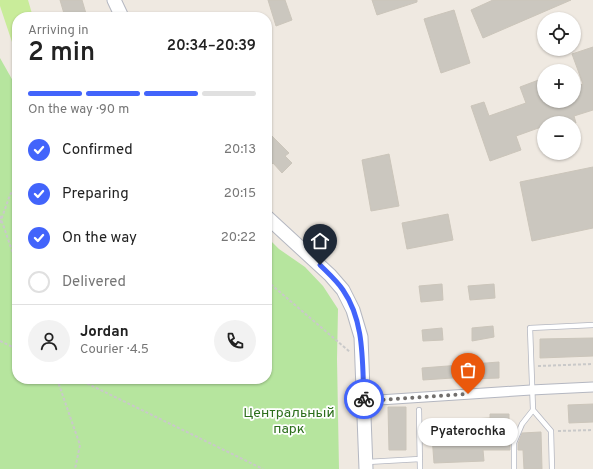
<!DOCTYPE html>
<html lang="en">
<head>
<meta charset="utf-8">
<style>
  :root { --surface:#fff; --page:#f2f2f2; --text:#222; --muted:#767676; --line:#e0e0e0; --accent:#4264fb }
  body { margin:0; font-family:Overpass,sans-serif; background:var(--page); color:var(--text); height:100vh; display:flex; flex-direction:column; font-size:15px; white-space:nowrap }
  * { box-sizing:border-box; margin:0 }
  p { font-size:13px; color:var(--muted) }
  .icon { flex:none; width:22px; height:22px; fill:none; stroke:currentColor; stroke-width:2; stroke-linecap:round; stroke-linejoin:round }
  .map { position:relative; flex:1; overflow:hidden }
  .drawer { position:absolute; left:12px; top:12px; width:260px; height:372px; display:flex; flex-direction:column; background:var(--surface); border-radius:16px; box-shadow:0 1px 3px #0004 }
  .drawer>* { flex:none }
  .controls { position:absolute; left:537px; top:12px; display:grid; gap:8px }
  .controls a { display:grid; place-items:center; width:44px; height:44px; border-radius:50%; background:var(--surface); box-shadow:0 1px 3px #0004; font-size:20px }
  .pin { position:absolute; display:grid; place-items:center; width:34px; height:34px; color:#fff; margin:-41px -17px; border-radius:50% 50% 50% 0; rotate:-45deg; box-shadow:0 0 4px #0007 }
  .pin .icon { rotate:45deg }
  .courier { position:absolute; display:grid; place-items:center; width:40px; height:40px; margin:-20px; border:3px solid #4264fb; border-radius:50%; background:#fff; color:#222; box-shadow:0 1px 5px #0007 }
  .bubble { position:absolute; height:28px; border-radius:14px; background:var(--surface); box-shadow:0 1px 3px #0004; font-size:13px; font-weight:600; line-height:28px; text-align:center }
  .summary em { font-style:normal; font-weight:600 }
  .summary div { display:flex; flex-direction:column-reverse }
  .summary { display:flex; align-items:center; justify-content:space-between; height:68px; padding:0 16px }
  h1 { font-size:26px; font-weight:600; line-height:30px }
  .bar { display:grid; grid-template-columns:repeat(4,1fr); gap:6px 4px; align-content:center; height:48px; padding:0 16px }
  .bar i { height:5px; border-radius:3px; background:var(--line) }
  .bar .active { background:var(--accent) }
  .bar p { grid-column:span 4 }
  .line { display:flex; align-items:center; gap:10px; padding:0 16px; border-top:1px solid var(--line) }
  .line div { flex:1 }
  .round { display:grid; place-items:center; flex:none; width:42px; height:42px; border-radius:21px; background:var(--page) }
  ol { padding:0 16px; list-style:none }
  li { display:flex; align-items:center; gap:12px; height:44px }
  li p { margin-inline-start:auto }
  li .icon { padding:4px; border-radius:50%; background:var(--accent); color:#fff; stroke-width:4 }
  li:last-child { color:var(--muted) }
  li i { width:22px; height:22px; border:2px solid var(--line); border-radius:50% }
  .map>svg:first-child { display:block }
  .green { fill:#b6e59e }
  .pitch { fill:#c9ec9a }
  .building { fill:#cbc7bf; stroke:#cbc5ba }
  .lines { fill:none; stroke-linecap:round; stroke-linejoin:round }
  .lane-casing { stroke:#b4b7c1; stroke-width:6 }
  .street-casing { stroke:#b4b7c1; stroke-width:11 }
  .secondary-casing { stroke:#b4b7c1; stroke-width:15 }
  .path { stroke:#c9c9c9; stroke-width:2; stroke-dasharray:3 2; stroke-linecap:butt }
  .lane { stroke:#fff; stroke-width:4.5 }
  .street { stroke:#fff; stroke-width:9 }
  .secondary { stroke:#fff; stroke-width:13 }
  .done { stroke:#726f6d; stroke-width:4; stroke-dasharray:0 7.2 }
  .route { stroke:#4264fb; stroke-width:5 }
  .labels { text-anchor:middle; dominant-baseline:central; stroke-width:3.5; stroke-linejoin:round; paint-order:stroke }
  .park-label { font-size:14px; fill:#2c6e1b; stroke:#fff }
</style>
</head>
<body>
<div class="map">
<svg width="593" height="469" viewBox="0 0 593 469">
  <rect width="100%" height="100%" fill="#efe9e1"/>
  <path class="green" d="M0,58l17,30v291h250v-142l12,12 26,18 18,19 15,23 -1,50 2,110h-339z"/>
  <path class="pitch" d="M0,0h28l5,17h-16v30l-3,1 -14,-42z"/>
  <path class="building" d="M60,0h22l5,17h-22z
    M268,0h17l7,20 -16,6z
    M372,0h45v2l-40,13z
    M493,0h78l-88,38 -12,-28z
    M454,10l16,53 -29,10 -17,-54z
    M593,47v63l-19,6 2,7h-32v3l-28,10 5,14 -31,11 -19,-55 13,-4 5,14 37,-13 -6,-16 24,-9v23h30v-14l9,-3 -11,-30z
    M267,131l22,22 -4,3 7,7 -10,10 -9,-10 -6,6z
    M389,154l10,52 -28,5 -9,-51z
    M593,167v61l-61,13 -12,-59z
    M448,214l5,26 -46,9 -5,-26z
    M442,284l1,16 -22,2 -2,-16z
    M494,284l1,14 -25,2 -2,-14z
    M493,326l1,11 -22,4v-13z
    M442,328l1,12 -20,1 -1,-11z
    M593,338v18l-53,2v-19z
    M499,362v16l-31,1 -1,-2 -44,3 -1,-12z
    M593,404v18l-24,1 -1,-18z
    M388,407h18v43h-17z
    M490,414h19v19h5l-4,9v8h-27l1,11 -50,2 -2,-27h7l-1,-15 52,-3z
    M541,432l1,37h-18l-1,-19h-5v-6l4,-11z"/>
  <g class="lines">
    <defs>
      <path id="lane" d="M419,410l1,59
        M367,462l53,-3
        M514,469v-26l8,-19 11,-14
        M552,469l-1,-38 -18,-21 -3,-82 63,-3"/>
      <path id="street" d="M364,401l167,-11 62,-3"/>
      <path id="secondary" d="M114,0l8,17
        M267,217l63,58 13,15 10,20 8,27 5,132"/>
    </defs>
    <use href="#lane" class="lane-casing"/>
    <use href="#street" class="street-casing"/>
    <use href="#secondary" class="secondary-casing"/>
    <path class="path" d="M0,216l17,49
      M0,223l10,-28 7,-12
      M267,281l83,71
      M0,341l17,8
      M538,366l55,-2
      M57,379l23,66 -5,24
      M78,379l185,90
      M558,431l35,-1"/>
    <use href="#lane" class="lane"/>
    <use href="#street" class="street"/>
    <use href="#secondary" class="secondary"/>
  </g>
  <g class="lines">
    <path class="done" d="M364,399v2l104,-7"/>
    <path class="route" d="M320,265c8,8 17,16 23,25 22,32 19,72 21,109"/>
  </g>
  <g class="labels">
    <g class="park-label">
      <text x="289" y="413">Центральный<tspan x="289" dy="16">парк</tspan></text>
    </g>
  </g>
</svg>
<div class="controls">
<a><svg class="icon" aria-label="locate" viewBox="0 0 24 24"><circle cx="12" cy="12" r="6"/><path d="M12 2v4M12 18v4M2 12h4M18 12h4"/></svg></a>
<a>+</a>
<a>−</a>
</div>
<div class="pin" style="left:468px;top:394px;background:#ea580c"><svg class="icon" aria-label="bag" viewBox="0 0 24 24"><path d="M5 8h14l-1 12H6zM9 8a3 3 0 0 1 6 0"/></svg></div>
<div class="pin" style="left:320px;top:265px;background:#1f2937"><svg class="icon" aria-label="home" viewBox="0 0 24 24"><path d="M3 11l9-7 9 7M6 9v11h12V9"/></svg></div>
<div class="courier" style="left:364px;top:399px"><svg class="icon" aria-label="bike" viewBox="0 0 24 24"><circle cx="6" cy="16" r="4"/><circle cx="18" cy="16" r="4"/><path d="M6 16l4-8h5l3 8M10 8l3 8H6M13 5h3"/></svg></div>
<div class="bubble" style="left:418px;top:418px;width:100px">Pyaterochka</div>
<section class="drawer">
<div class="summary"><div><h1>2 min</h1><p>Arriving in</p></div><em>20:34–20:39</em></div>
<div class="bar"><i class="active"></i><i class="active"></i><i class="active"></i><i></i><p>On the way · 90 m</p></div>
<ol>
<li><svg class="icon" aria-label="check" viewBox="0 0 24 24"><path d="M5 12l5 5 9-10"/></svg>Confirmed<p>20:13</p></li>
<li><svg class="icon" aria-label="check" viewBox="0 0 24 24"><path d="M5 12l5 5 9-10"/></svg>Preparing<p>20:15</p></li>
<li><svg class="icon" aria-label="check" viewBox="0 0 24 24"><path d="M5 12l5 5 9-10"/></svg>On the way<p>20:22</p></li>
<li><i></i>Delivered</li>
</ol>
<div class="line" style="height:72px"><a class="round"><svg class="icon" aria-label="person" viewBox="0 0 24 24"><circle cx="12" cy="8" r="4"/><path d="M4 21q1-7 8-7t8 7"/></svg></a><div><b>Jordan</b><p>Courier · 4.5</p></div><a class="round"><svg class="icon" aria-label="phone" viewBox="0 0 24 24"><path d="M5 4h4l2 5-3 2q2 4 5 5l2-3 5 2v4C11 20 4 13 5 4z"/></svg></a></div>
</section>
</div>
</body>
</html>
